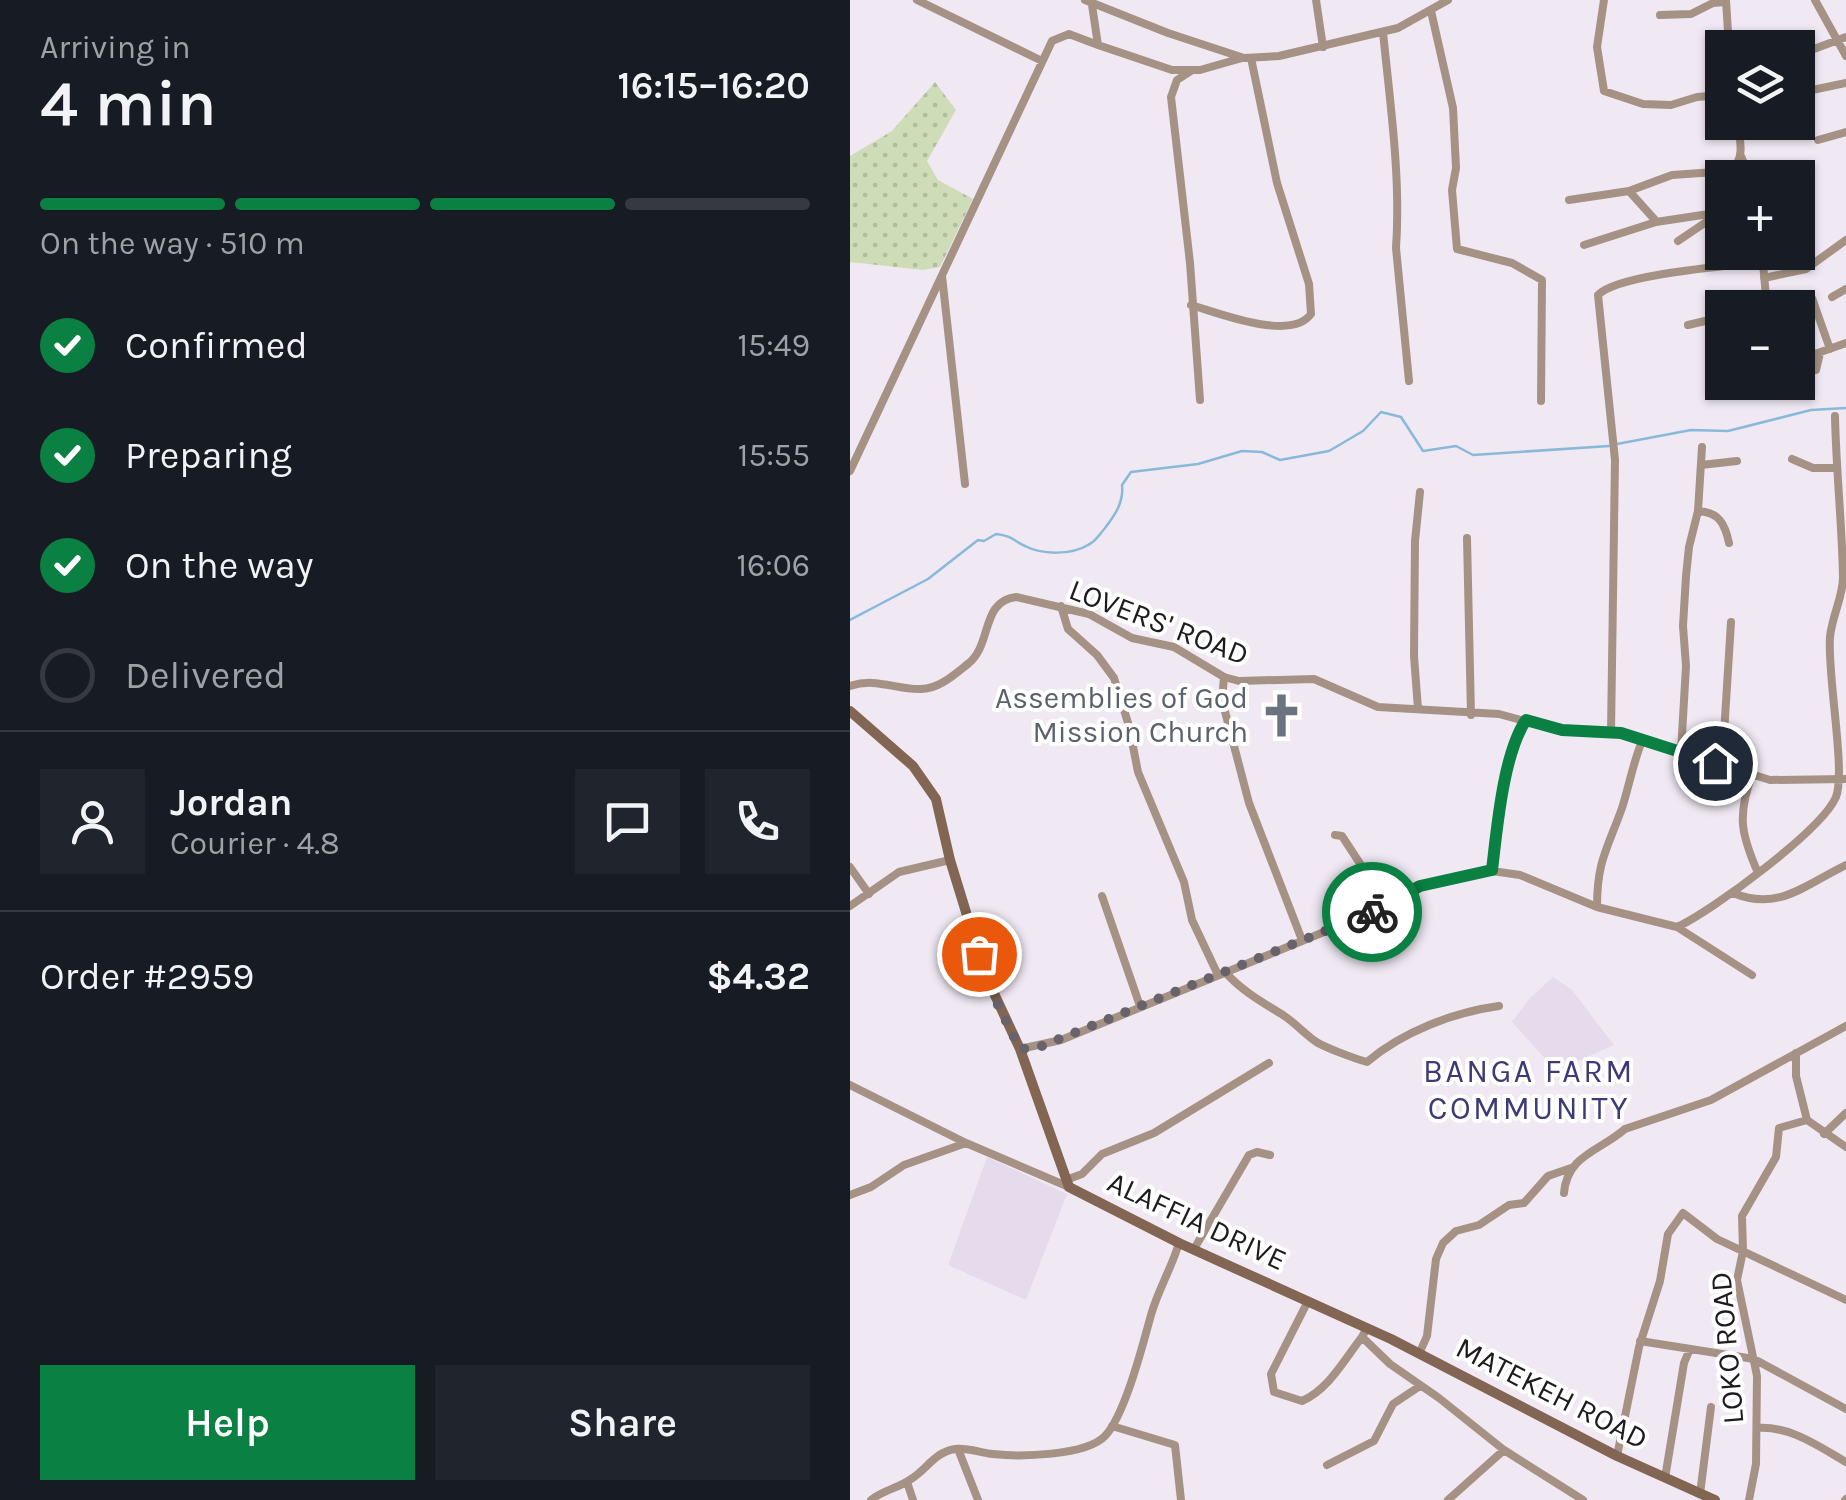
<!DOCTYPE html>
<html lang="en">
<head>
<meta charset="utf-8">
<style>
  :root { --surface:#171b24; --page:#20242c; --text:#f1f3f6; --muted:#9ea1a6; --line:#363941; --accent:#0b8043 }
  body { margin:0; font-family:Karla,sans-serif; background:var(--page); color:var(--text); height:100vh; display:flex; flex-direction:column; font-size:38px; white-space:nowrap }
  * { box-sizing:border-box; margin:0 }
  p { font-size:32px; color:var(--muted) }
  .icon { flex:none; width:55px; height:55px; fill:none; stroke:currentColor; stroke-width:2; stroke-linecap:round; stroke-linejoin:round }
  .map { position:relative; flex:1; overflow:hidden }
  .panel { display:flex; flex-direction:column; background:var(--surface); width:850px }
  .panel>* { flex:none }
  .buttons { position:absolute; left:855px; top:30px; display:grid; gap:20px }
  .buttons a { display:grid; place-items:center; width:110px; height:110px; border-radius:0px; background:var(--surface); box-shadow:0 2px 8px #0004; font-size:50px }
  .pin { position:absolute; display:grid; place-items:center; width:85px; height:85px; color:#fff; margin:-42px; border:5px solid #fff; border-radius:50%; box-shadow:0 2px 10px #0007 }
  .courier { position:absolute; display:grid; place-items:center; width:100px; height:100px; margin:-50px; border:8px solid #0b8043; border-radius:50%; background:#fff; color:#222; box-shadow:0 2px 12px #0007 }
  .summary em { font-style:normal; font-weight:600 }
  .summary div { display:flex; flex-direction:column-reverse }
  .summary { display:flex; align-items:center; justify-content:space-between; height:170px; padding:0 40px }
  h1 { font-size:65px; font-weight:600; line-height:75px }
  .bar { display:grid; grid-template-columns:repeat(4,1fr); gap:15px 10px; align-content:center; height:120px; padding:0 40px }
  .bar i { height:12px; border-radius:8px; background:var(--line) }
  .bar .active { background:var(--accent) }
  .bar p { grid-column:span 4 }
  .line { display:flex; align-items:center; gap:25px; padding:0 40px; border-top:2px solid var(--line) }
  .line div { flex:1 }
  .round { display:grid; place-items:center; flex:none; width:105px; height:105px; border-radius:0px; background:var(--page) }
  ol { padding:0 40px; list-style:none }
  li { display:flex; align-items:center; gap:30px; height:110px }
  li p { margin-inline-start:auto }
  li .icon { padding:10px; border-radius:50%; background:var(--accent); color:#fff; stroke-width:4 }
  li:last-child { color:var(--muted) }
  li i { width:55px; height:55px; border:5px solid var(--line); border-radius:50% }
  .cta { display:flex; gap:20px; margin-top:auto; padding:20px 40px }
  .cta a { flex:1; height:115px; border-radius:0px; background:var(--accent); color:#fff; font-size:40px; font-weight:600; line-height:115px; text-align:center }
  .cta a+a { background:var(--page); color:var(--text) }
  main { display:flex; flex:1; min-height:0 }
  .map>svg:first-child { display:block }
  .built { fill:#e6dbec }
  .grass { fill:url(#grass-dots) }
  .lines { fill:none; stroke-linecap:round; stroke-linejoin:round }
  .stream { stroke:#89b9d9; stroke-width:2.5 }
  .street { stroke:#a59284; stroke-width:8 }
  .secondary { stroke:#826653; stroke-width:10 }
  .done { stroke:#68636a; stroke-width:10; stroke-dasharray:0 18 }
  .route { stroke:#0b8043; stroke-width:12 }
  .labels { text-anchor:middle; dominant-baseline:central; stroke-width:8; stroke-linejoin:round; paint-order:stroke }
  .street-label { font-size:30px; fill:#1e1b1f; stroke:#fff }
  .worship-label { font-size:30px; fill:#5b616d; stroke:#fff; text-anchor:end }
  .neighbourhood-label { font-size:32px; letter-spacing:2.5px; fill:#3e3a77; stroke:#fff }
</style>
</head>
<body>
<main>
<section class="panel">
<div class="summary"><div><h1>4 min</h1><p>Arriving in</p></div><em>16:15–16:20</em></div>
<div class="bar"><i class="active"></i><i class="active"></i><i class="active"></i><i></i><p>On the way · 510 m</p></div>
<ol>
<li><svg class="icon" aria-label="check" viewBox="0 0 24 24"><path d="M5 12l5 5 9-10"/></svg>Confirmed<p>15:49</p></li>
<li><svg class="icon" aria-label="check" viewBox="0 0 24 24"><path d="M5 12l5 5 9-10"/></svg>Preparing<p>15:55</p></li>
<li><svg class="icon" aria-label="check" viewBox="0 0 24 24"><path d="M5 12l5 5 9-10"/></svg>On the way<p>16:06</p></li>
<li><i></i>Delivered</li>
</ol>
<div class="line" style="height:180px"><a class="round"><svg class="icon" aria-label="person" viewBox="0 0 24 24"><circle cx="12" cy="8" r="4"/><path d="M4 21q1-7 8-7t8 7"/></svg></a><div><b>Jordan</b><p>Courier · 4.8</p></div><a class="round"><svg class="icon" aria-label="chat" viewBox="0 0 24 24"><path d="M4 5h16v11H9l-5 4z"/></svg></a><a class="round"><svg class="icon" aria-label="phone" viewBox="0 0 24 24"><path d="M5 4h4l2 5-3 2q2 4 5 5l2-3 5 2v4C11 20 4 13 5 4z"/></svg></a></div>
<div class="line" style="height:130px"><div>Order #2959</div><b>$4.32</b></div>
<div class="cta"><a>Help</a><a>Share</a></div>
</section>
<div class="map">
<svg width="996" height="1500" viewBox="0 0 996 1500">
  <defs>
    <pattern id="grass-dots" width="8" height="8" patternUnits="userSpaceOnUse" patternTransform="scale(2.5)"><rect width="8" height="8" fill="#ceddb8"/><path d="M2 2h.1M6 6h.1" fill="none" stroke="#b0bd9e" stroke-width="1.8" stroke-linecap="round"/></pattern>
  </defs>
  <rect width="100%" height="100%" fill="#f0e9f4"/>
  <path class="built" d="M703,977l19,13 42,55 -58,26 -44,-49 17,-23z
    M137,1157l80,37 -41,106 -78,-35z"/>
  <path class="grass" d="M85,82l21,28 -29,51 11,19 35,19 -33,68 -17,3 -73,-8v-106l42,-25z"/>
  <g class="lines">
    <path class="stream" d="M767,444l74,-14 37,1 83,-21 35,-2
      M0,620l78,-41 50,-39 6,1 12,-7c17,2 16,6 29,12 17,9 47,9 63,-1 7,-3 12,-11 17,-17 10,-13 19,-26 17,-43l9,-13 67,-8 44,-13 20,1 18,8 49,-9 34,-20 18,-19 20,5 22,34 33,-5 17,9 136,-9"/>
    <path class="street" d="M67,0l125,61
      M235,0l83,33 76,25 35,-2 119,-28 50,-28
      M466,0l7,47
      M754,0l-7,47 7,44 39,13 28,1 26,-8 25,-2
      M876,0l3,48
      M965,0l31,56
      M242,5l6,40 74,25h28l42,-12
      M581,11l22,97 3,60 -4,22 5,59 55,14 30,17 -1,121
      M810,15l31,-1 22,-11 12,-1
      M533,32c7,71 18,145 13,216l13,133
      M948,55l48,-18
      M341,71l-14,9 -6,17 19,166 10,137
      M948,93l48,-10
      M968,140l28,-8
      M891,156l9,22
      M779,191l27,30
      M719,200l60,-9 43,-16 58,-4c16,-11 10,-32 7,-49
      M828,241l37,-25
      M734,245l72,-23 66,-10
      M912,252l5,56
      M92,276l23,208
      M914,278l42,-9 40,-29
      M982,297l14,-8
      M962,298l18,51
      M341,305c28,8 100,37 120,9l-2,-30 -32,-101 -26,-125
      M838,325l34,-8
      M948,344l17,10 31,-11
      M948,375l18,-5 4,-17
      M914,386l10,-4
      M942,459l21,9h23
      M851,465l36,-4
      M0,471l202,-430 17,-7 29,11
      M848,511c21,1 27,13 31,32
      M617,538l4,177
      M211,606l7,23 29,26 17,23 15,48 9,46 46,110 8,38 26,55
      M374,677l-2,23 27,103 53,137
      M0,686c26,-9 46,4 71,3 18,0 34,-15 48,-26 23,-19 12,-62 47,-66l73,17 43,24 42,9 50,30 15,4 75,-2 64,28 121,7 63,17 59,2 149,47 76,-1
      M568,709l-4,-53 1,-115 5,-49
      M761,732l4,-272 -17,-165c20,-21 131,-29 165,-33
      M831,752l5,-86 -3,-40 3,-50 3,-29 9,-36 4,-64
      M872,766l9,-144
      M902,775c-15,41 -11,59 6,98
      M485,835l7,1 45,69
      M0,867l19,27
      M642,871c5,-42 11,-117 34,-151
      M883,893c46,19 73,-9 113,-28
      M252,896l38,110
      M0,906l49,-34 51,-12
      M747,907c0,-46 10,-57 25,-99 7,-22 11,-45 20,-67
      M827,927c35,-16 145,-97 159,-130 10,-26 -9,-123 -6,-160 2,-21 13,-40 13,-60 -1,-54 -7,-108 -8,-161
      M375,972c17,19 37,30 58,43 12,8 21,18 32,26 8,6 41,18 52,21 35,-30 87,-50 132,-56
      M170,1049l41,-9 302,-124 57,-30 72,-15 28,4 77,32 80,20 75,48
      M946,1053v23l11,44 39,27
      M0,1085l116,58 103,44
      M974,1134l22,-21
      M216,1180l16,-6 20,-20 52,-21 115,-70
      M714,1193c3,-38 36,-42 61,-64l86,-29 135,-74
      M0,1195l21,-8 33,-22 62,-22
      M344,1249l55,-94 8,-3 13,3
      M458,1301l-37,73 3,18 28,9c27,-12 42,-41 60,-64
      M517,1328l-5,9 28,27 49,34 65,52 79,50
      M790,1341l114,18 92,50
      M569,1354l8,-18 9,-77 7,-16 13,-12 23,-6 30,-20 15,-2 24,-27 23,-8
      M262,1426l63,19 6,55
      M908,1428c33,-2 60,18 88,34
      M108,1449l20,51
      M767,1456l22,-109 21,-66 8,-47 15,-21 34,26 129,61
      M477,1465l47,-24 19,-37 27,-18
      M815,1478l19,-115 6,-14
      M57,1482l6,18
      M850,1494l11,-87
      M21,1500c12,-10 28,-12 40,-21 16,-10 24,-27 44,-30 13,-2 25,4 38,5 26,3 93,2 112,-18 20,-21 38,-92 46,-121 7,-25 21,-48 28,-72
      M598,1500l56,-50
      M899,1500l7,-36 1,-88 -20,-96 6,-29 -1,-35 34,-59 3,-29 28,-8
      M995,1500l1,-1"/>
    <path class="secondary" d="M0,711l63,55 23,33 14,61 35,114 35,75 49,138 110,56 212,96 226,117 98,44"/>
  </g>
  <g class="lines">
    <path class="done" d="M129,954l17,47 24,48 17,-1 335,-136"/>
    <path class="route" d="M522,912l48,-26 72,-16c5,-41 11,-116 34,-150l36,10 59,3 94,30"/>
  </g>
  <defs>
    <symbol id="church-bare" viewBox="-9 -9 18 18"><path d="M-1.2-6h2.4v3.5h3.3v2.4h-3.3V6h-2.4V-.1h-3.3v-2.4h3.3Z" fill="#6b7280" stroke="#fff" stroke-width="2.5" paint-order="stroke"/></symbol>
  </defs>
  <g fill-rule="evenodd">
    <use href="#church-bare" x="400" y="684" width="63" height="63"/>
  </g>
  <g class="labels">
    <g class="street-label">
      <text transform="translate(309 622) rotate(21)">LOVERS' ROAD</text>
      <text transform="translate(347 1221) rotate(25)">ALAFFIA DRIVE</text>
      <text transform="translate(877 1348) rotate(-95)">LOKO ROAD</text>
      <text transform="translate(702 1393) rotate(27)">MATEKEH ROAD</text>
    </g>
    <g class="worship-label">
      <text x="398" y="698">Assemblies of God<tspan x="398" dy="34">Mission Church</tspan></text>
    </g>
    <g class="neighbourhood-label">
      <text x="679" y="1071">BANGA FARM<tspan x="679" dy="37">COMMUNITY</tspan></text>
    </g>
  </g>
</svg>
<div class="buttons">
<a><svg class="icon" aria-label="layers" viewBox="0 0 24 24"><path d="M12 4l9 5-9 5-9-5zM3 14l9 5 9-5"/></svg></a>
<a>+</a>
<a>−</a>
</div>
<div class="pin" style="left:129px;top:954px;background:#ea580c"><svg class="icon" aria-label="bag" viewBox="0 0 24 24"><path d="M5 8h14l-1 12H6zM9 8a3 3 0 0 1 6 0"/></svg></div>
<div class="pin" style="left:865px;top:763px;background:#1f2937"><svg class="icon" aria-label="home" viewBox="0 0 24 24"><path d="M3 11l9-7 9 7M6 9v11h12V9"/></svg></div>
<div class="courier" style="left:522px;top:912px"><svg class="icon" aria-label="bike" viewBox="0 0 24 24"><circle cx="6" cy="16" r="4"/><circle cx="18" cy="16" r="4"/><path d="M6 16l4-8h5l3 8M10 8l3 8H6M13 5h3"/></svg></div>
</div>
</main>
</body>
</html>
